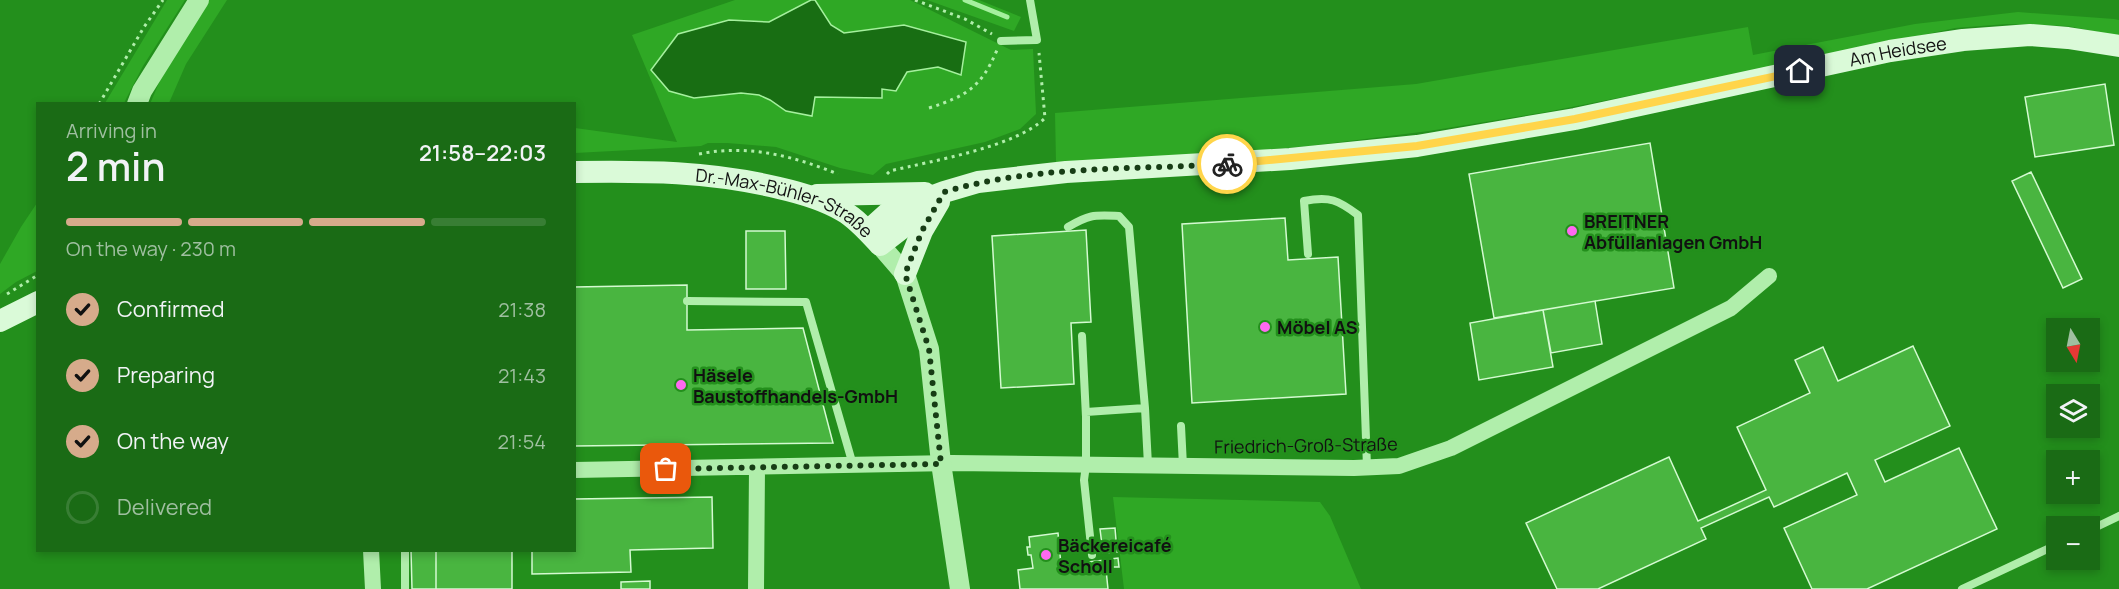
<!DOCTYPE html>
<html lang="en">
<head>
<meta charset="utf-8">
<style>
  :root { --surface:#1a6b15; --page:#277322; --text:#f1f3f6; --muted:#9fbfa0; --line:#387e34; --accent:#d6ab8b }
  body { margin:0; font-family:Manrope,sans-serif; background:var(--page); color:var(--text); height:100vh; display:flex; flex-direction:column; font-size:22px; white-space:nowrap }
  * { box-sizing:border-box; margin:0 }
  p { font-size:20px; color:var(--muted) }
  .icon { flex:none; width:33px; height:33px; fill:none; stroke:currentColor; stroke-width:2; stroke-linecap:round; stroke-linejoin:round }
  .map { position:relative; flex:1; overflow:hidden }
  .sheet { position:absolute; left:36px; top:102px; width:540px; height:450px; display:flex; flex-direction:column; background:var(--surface); border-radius:0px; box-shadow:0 3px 9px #0003 }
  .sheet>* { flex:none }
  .needle { width:39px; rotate:170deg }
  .controls { position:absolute; left:2046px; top:318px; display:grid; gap:12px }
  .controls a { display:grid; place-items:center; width:54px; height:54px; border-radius:0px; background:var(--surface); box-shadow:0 3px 9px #0003; font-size:30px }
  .pin { position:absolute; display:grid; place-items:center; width:51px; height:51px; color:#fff; margin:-26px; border-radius:12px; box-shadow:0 3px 9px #0006 }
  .courier { position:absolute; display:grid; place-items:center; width:60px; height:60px; margin:-30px; border:4px solid #ffd54a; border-radius:50%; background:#fff; color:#222; box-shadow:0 2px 8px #0007 }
  .head em { font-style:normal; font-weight:600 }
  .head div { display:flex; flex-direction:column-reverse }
  .head { display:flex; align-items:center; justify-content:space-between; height:102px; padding:0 30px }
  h1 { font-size:39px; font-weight:600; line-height:45px }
  .bar { display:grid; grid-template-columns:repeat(4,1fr); gap:9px 6px; align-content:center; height:72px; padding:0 30px }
  .bar i { height:8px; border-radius:4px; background:var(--line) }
  .bar .on { background:var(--accent) }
  .bar p { grid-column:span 4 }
  ol { padding:0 30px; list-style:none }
  li { display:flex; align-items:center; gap:18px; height:66px }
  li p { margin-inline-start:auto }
  li .icon { padding:6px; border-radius:50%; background:var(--accent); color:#111; stroke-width:4 }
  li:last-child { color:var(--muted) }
  li i { width:33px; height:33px; border:3px solid var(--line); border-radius:50% }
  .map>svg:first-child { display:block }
  .green { fill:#2fa825 }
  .water { fill:#186e13; stroke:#a5f09e; stroke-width:1.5 }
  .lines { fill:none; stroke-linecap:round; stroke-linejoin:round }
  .stream { stroke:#a5f09e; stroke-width:5 }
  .building { fill:#49b540; stroke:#d4fad1; stroke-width:1.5 }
  .path { stroke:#b0eeab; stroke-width:3; stroke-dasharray:3 4.5; stroke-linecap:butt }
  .service { stroke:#b0eeab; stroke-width:8 }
  .minor { stroke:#b0eeab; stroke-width:16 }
  .tertiary { stroke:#b0eeab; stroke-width:20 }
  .secondary { stroke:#dafad8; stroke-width:22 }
  .done { stroke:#173d15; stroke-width:6; stroke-dasharray:0 10.8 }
  .route { stroke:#ffd54a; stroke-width:8 }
  .poi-dot { fill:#fe69f1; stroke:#238f1c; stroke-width:2 }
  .labels { text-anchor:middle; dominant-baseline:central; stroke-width:5; stroke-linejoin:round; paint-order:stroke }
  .street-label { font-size:18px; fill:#111; stroke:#238f1c }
  .poi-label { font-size:18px; font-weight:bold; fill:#111; stroke:#238f1c; text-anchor:start }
</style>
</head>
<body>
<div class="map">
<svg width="2119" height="589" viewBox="0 0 2119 589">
  <rect width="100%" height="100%" fill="#238f1c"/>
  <path class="green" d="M167,0h18l-42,66 -19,37h-19z
    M209,0h18l-41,64 -17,39 -19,1 19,-45z
    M735,0h76l-42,22 -40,-2 -60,71 25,7 47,-5 18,2 11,5 16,11 26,5 2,-19 67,1 1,-9 14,2 11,-19 31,-5 23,7 5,-32 -62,-17 -60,8 -13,-8 -16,-25h95l101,50 22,-1 3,65 -16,15 -35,13 -99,22 -13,11 -33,-7 -64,-21 -49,-4h-19l-7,3 -32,2 -94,5v-25l102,14 -45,-107z
    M927,0h52l42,17 -7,14z
    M2018,12l96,7 5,1v16l-52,-10 -60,-2 -52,4 -199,43 -210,41 -117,19 -120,15 -109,10 -144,6 -1,-49 361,-29 332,-57 5,28 162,-31z
    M37,203v68l-21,11 -16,12v-30l21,-37z
    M1113,497l207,5 10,14 31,73h-237z"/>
  <path class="water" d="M811,0h4l16,25 13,8 60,-8 62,17 -5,33 -23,-8 -31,5 -11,19 -14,-2v9l-67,-1 -3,19 -26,-5 -16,-11 -11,-5 -18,-2 -47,5 -25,-7 -18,-21 27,-36 51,-14 40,2z"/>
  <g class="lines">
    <path class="stream" d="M965,0l42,17"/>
  </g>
  <path class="building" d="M2105,84l9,61 -79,12 -10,-60z
    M1650,143l24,145 -180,30 -25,-144z
    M2031,172l51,107 -19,9 -51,-107z
    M1285,218l3,42 50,-3 8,137 -154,9 -10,-179z
    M1086,230l5,92 -20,1 3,61 -73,4 -9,-152z
    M746,231h39l1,58h-40z
    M687,285v45l116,-2 30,115 -259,3v-159z
    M1595,301l7,43 -51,9 -8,-43z
    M1543,310l10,57 -74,13 -9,-57z
    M1913,346l37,80 -75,34 10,22 74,-34 38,81 -130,60h-55l-28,-61 73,-33 -10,-22 -73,34 -5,-10 -68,31 5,11 -108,50h-41l-31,-66 143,-66 29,64 68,-31 -29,-63 73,-34 -15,-33 28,-13 15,34z
    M712,497l1,51 -83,2 1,22 -99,2v-24h42v-51z
    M1115,528l2,24 -14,1 -3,-24z
    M1058,533l3,32 44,-5 3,29h-88l-2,-19 15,-2 -2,-13h-3l-1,-8h3l-1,-10z
    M411,550h25v39h-24z
    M436,550h76v39h-76z
    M1118,558l1,9h-8v-8z
    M650,581v8h-29v-7z"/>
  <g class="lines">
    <path class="path" d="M915,0l50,19 27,15
      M99,104l45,-77 19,-27
      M929,108c37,-12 52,-20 68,-58
      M699,154c49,-10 94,2 139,20
      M887,174l3,-3c41,-10 126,-24 155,-53l-6,-65
      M7,294l31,-19"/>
    <path class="service" d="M1001,41l36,-1 -7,-40
      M1068,227c22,-13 26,-12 51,-11l10,11 16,181
      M1308,254l-4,-53c26,-5 34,-1 54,14l9,252
      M687,301l119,1 47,163
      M1082,336l4,81v48l-2,15 8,75
      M1086,412l59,-4 3,57
      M1181,426l2,40
      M2090,530l29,-14
      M405,550v39
      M1962,589l94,-44"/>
    <path class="minor" d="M574,470l378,-7 402,5 45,-2 52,-18 280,-140 38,-32
      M371,550l2,39
      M756,589l1,-121"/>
    <path class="tertiary" d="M137,104l5,-13 57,-91
      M880,245l25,29 24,75 12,114 19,126"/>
    <g class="secondary">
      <path id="s1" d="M574,172c72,-1 135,-1 205,16 22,5 44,11 64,23 14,8 26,22 37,34l22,-17 27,-27"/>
      <path d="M817,195l108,-2"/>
      <path id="s2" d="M868,231l20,-18 56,-21 34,-10 88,-10 224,-13 127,-13 158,-27 315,-68 73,-11 67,-5 38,3 51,8"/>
      <path d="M905,274l17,-43 17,-29"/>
      <path d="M0,321l38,-19"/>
    </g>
  </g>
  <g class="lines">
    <path class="done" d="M666,469l275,-5 -12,-115 -24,-75 17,-43 22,-39c91,-27 189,-22 283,-28"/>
    <path class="route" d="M1227,164l190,-18 158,-27 225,-48"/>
  </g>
  <g class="poi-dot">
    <circle cx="1572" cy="231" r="6"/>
    <circle cx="1265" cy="327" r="6"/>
    <circle cx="681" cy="385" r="6"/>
    <circle cx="1046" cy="555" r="6"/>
  </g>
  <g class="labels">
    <g class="street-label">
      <text stroke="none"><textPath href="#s2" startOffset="1053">Am Heidsee</textPath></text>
      <text stroke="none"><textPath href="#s1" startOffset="216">Dr.-Max-Bühler-Straße</textPath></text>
      <text transform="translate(1306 445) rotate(-1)">Friedrich-Groß-Straße</text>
    </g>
    <g class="poi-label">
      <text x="1584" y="221">BREITNER<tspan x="1584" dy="21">Abfüllanlagen GmbH</tspan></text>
      <text x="1277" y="327">Möbel AS</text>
      <text x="693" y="375">Häsele<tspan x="693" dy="21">Baustoffhandels-GmbH</tspan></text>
      <text x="1058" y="545">Bäckereicafé<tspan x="1058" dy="21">Scholl</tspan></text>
    </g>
  </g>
</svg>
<div class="controls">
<a><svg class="needle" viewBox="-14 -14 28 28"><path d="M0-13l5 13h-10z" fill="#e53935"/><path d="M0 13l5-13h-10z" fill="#9fbfa0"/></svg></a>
<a><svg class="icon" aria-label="layers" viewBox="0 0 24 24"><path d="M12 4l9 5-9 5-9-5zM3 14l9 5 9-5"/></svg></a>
<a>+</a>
<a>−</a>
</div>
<div class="pin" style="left:666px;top:469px;background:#ea580c"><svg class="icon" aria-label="bag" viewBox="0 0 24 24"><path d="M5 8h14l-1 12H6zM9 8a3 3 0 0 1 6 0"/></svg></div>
<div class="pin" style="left:1800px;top:71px;background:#1f2937"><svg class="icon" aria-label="home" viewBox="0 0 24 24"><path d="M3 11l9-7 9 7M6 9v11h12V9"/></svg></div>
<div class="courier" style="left:1227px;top:164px"><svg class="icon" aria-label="bike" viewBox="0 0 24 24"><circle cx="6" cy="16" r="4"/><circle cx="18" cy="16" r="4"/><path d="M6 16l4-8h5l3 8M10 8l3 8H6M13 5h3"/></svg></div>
<section class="sheet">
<div class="head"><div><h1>2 min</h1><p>Arriving in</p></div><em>21:58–22:03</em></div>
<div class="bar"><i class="on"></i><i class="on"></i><i class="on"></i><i></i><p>On the way · 230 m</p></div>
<ol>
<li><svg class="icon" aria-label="check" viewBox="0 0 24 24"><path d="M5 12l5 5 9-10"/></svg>Confirmed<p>21:38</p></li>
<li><svg class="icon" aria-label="check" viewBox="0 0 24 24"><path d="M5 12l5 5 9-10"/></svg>Preparing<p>21:43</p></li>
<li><svg class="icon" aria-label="check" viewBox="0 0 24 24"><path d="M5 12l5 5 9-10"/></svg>On the way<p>21:54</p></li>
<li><i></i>Delivered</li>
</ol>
</section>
</div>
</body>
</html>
